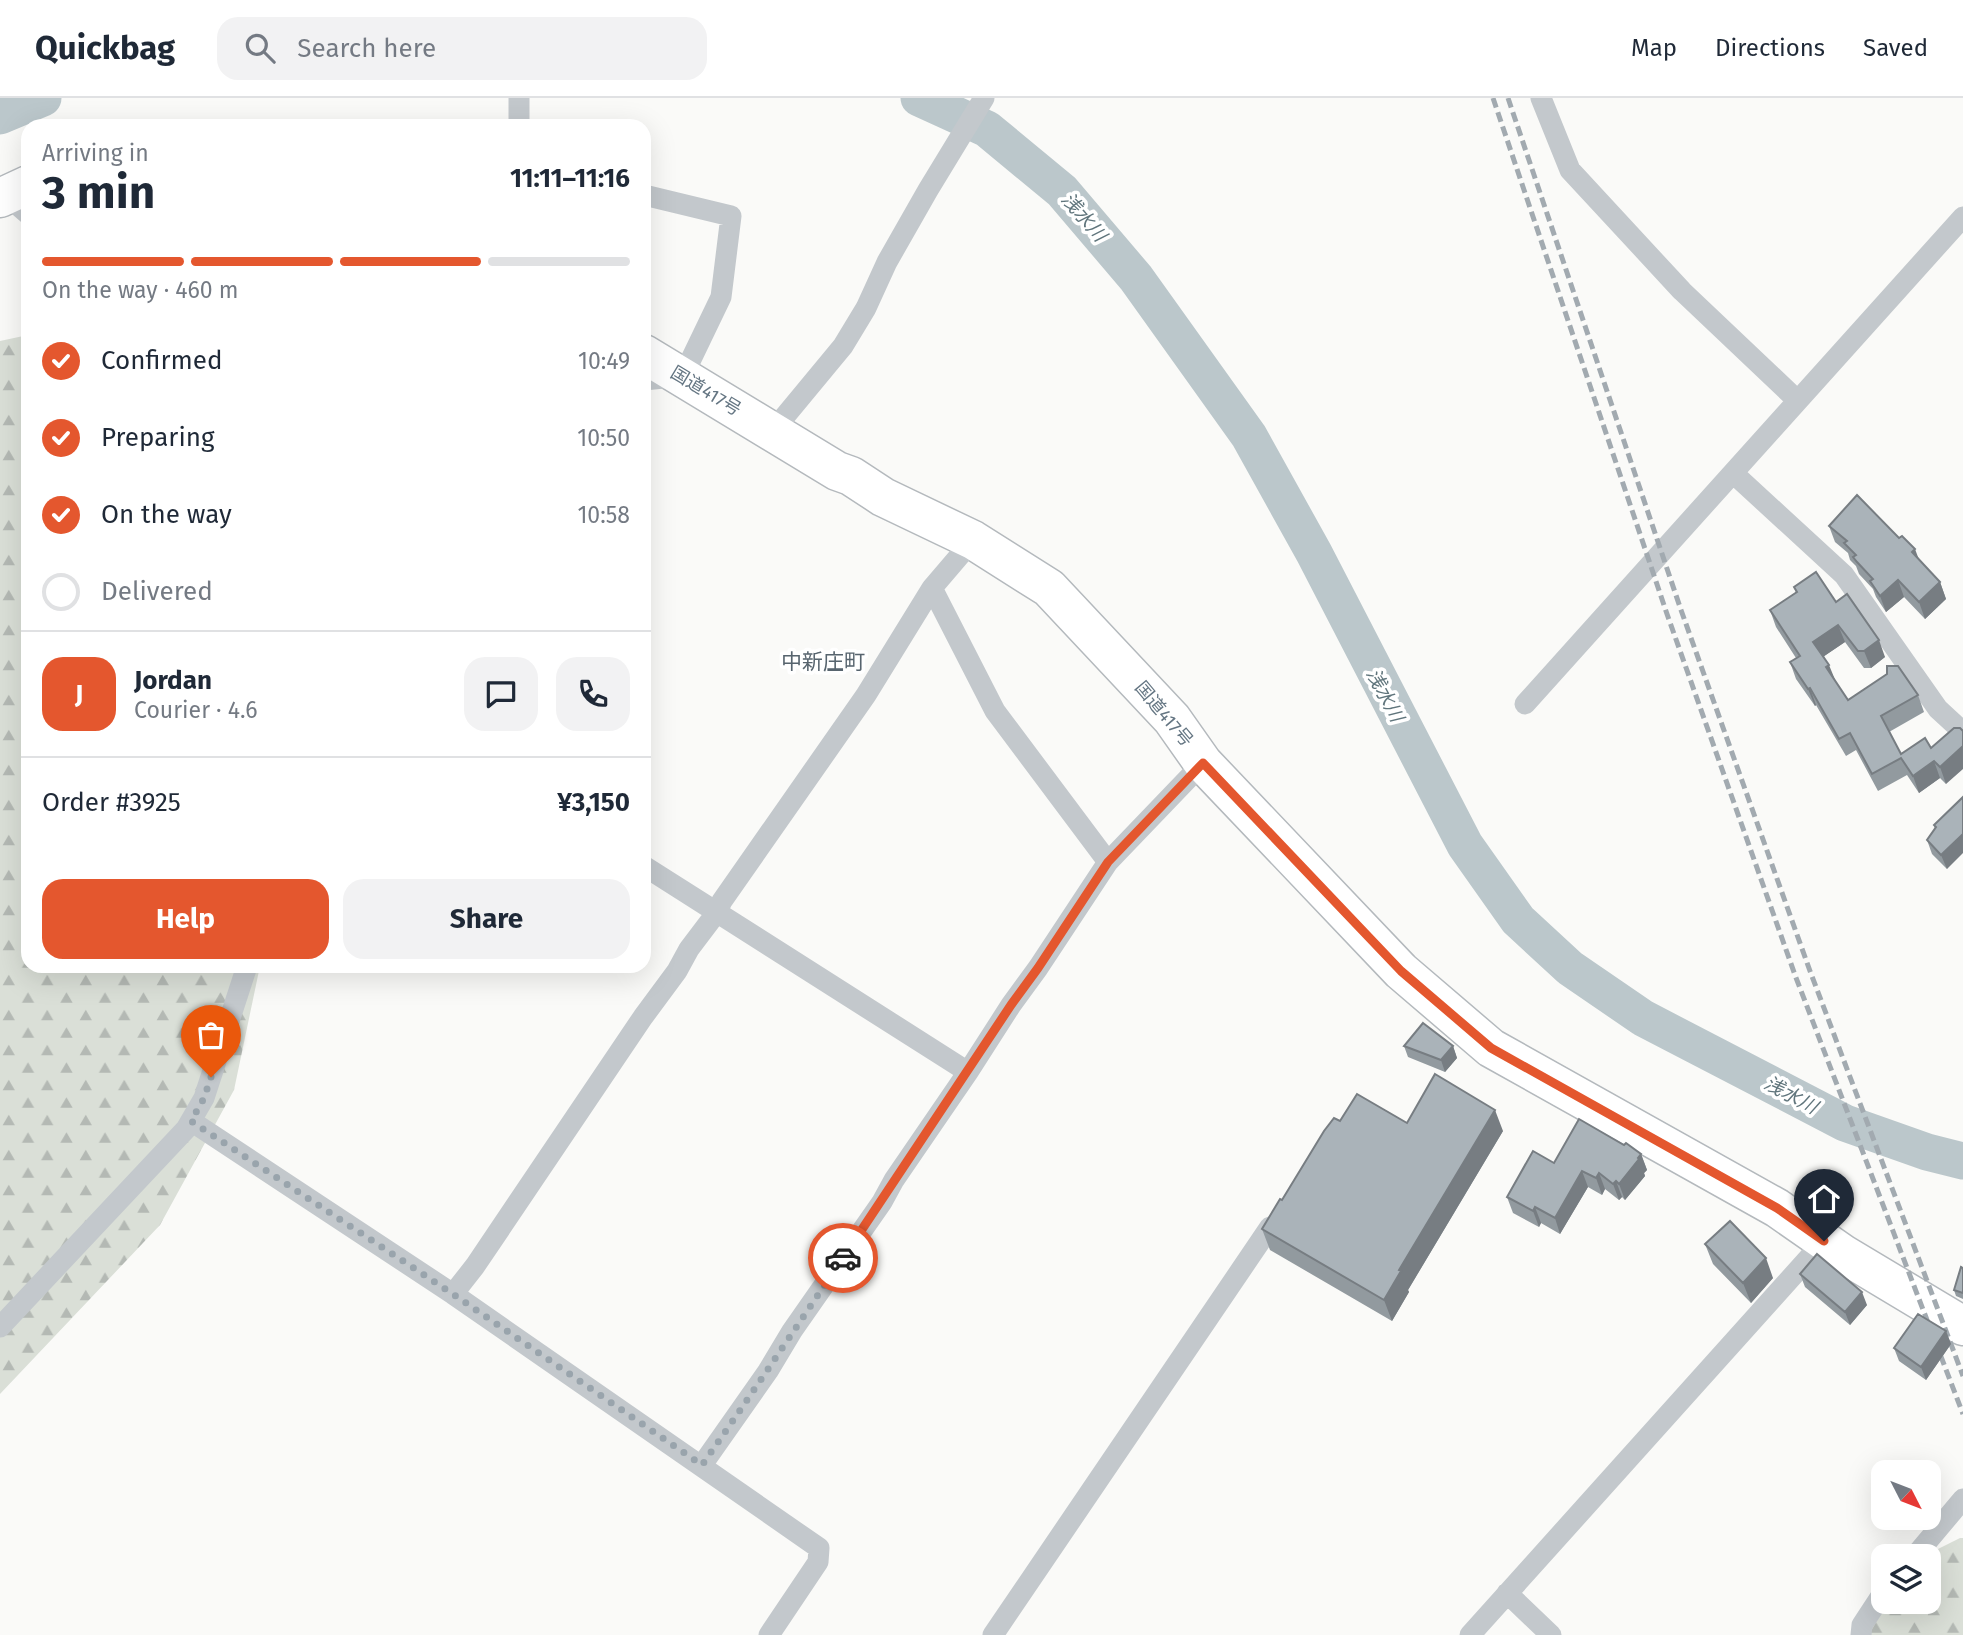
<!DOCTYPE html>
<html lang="en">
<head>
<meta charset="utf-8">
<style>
  :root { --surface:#fff; --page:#f2f2f3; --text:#1f2937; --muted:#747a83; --line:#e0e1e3; --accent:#e4572e }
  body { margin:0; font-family:"Fira Sans","Noto Sans JP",sans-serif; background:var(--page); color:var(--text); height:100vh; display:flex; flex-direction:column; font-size:26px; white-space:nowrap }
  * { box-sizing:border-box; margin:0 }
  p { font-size:23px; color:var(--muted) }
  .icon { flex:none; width:38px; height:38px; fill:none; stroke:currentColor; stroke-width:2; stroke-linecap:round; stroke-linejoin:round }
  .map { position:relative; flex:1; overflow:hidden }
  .sheet { position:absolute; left:21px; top:21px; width:630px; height:854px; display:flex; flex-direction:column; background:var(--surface); border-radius:21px; box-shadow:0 7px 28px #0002 }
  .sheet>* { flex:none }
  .needle { width:46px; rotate:132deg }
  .fabs { position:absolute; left:1871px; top:1362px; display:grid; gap:14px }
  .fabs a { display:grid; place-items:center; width:70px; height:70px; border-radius:14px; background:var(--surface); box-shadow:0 7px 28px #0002; font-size:35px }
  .pin { position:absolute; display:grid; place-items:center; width:60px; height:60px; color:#fff; margin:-72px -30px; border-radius:50% 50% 50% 0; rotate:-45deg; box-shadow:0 0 7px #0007 }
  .pin .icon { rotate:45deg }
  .courier { position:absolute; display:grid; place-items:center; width:70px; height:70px; margin:-35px; border:5px solid #e4572e; border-radius:50%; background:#fff; color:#222; box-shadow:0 2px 9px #0007 }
  .headline em { font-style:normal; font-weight:700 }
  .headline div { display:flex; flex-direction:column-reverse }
  .headline { display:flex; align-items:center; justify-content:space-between; height:119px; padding:0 21px }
  h1 { font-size:46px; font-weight:700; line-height:52px }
  .bar { display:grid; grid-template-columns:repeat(4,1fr); gap:10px 7px; align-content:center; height:84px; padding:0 21px }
  .bar i { height:9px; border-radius:5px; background:var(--line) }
  .bar .active { background:var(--accent) }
  .bar p { grid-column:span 4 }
  .line { display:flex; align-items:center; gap:18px; padding:0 21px; border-top:2px solid var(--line) }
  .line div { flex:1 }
  .round { display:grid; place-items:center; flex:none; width:74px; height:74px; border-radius:21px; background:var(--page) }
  ol { padding:0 21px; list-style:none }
  li { display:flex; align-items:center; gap:21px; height:77px }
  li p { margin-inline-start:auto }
  li .icon { padding:7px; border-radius:50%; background:var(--accent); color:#fff; stroke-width:4 }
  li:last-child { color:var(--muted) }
  li i { width:38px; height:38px; border:4px solid var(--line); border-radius:50% }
  .action { display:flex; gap:14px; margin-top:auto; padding:14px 21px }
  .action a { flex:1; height:80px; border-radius:21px; background:var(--accent); color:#fff; font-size:28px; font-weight:700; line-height:80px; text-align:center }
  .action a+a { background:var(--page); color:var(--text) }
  header { display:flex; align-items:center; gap:42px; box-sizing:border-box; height:98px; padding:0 35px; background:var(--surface); border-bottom:2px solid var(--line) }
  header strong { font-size:33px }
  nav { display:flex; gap:38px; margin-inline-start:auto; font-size:24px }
  .search { width:490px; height:63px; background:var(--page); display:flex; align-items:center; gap:18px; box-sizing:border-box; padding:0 24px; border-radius:21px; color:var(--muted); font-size:26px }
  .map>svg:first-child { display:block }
  .forest { fill:url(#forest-firs) }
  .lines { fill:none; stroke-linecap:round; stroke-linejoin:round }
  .river { stroke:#bbc7cb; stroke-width:37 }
  .highway-casing { stroke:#b4b9bd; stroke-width:41 }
  .street { stroke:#c3c8cc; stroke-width:21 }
  .highway { stroke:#fff; stroke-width:38 }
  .rail { stroke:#a2aab0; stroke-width:5; stroke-dasharray:10 5; stroke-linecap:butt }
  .wall { fill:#929a9f }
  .shaded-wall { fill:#777d82 }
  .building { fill:#aab3b9; stroke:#777d82; stroke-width:2 }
  .done { stroke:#99a4ac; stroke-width:7; stroke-dasharray:0 12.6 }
  .route { stroke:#e4572e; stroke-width:9 }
  .labels { text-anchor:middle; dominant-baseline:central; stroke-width:7; stroke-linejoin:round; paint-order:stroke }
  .street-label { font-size:18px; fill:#657683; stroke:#fff }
  .water-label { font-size:19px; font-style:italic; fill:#60757c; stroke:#fff }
  .quarter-label { font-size:21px; fill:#57646e; stroke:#fff }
</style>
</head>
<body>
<header>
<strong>Quickbag</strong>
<div class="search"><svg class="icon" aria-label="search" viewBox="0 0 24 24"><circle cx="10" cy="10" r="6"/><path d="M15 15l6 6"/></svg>Search here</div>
<nav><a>Map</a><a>Directions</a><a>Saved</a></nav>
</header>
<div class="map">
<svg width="1963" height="1537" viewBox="0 0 1963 1537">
  <defs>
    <pattern id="forest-firs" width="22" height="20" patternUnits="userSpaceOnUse" patternTransform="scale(1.75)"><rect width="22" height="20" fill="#dadfd7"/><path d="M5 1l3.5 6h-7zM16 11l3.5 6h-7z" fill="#b4b9b4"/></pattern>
  </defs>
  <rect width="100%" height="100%" fill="#fafaf8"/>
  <path class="forest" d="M28,237v631h232l-26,124 -74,135 -160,169v-1053z
    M1960,1440h3v97h-97l17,-34h45v-45h-4z"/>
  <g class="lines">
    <path class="river" d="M919,0l68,31 75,62 74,87 113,158 65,117 151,292 53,75 52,48 73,50 202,105 82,29 36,9
      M0,18l43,-18"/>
    <defs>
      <path id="highway" d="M0,100l28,-13
        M644,256l193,117 14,5 32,21 90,43 76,48 123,131 31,44 198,208 90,77 286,160 66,46 120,72"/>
    </defs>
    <use href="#highway" class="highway-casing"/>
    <path class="street" d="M1541,0l29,72 112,121 115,109
      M519,28v-28
      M6,97l22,19
      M644,97l87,21 -10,81 -38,79 -39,4
      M771,335l72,-87 23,-38 21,-46 41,-72 56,-92
      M1733,375l111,102 94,134 25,23
      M932,490l63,123 113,151
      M1525,606l438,-487
      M644,768l324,206
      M191,1023l262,173 366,254 -1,14 -49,73
      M453,1196l22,-28 168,-249 34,-46 12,-22 28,-37 5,-11 144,-206 66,-107 41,-48
      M0,1229l186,-198 18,-31 43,-132
      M702,1367l66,-94 24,-40 90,-129 12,-22 74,-108 43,-67 27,-37 70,-106 95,-99
      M1915,1458l48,-57
      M1507,1495l44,42
      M993,1537l277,-408
      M1470,1537l354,-394
      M1861,1537l1,-10 21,-32"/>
    <use href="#highway" class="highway"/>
    <path class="rail" d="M1493,0l174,516 128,361 168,439
      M1508,0l173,512 129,361 153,405"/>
  </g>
  <path class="wall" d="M1829,428l90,35 21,21 6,17 -21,20 -21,-22 -18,15 -10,-15 -3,-8 -14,-15 -3,-8 -6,-6 -2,-7 -13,-11z
    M1794,489l42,15 49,55 -14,11h-7l-19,-26 -21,14 11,25 13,19 70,-5 6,17 -35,20 12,22 30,-6 23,-20 -8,56 -6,-6 -21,15 -12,-18 -29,16 -22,-41 -10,6 -30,-51 -1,1 -19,-27 -6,-17 6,-4 -20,-31 -6,-17 26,-17z
    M1963,699l-16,72 -15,-15 -5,-14 8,-11 -1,-4z
    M1404,948h49l4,12 -12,14 -37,-15z
    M1340,1023l67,2 96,8 -95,159 1,2 -17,29 -122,-71 -8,-21z
    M1641,1056l6,16 -3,3 1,3 -20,24 -3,-3 -3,3 -14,-11 -3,6 -14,-8 -28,47 -19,-11 -2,4 -26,-14 -6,-16 47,-34z
    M1705,1146l68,34 -22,25 -38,-39z
    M1963,1170v31l-7,-3 -2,-6z
    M1800,1176l67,31 -17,20 -45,-38z
    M1946,1233l5,13 -25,36 -27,-19 -5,-13z"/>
  <path class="shaded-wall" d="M1915,451l6,16 -9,-13z
    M1898,482l6,17 -18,15 -6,-16z
    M1940,484l6,17 -21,20 -6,-17z
    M1838,527l7,17 -25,17 -7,-17z
    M1879,542l6,17 -14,11 -7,-17z
    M1829,567l7,17 -10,-15z
    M1810,590l6,17 -1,1 -7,-17z
    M1963,648v23l-17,15 -6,-17z
    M1934,663l6,17 -21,15 -6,-17z
    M1963,736v19l-16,16 -6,-14z
    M1453,948l4,12 -12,14 -4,-12z
    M1495,1012l8,21 -95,159 1,2 -17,29 -8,-21 15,-30z
    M1641,1056l6,16 -3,3 1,3 -20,24 -6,-16z
    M1582,1073l6,16 -28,47 -5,-16z
    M1599,1075l6,16 -3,6 -6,-17z
    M1616,1083l6,16 -3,3 -6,-16z
    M1535,1109l6,16 -2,4 -6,-16z
    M1766,1160l7,20 -22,25 -8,-20z
    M1862,1194l5,13 -17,20 -5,-13z
    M1946,1233l5,13 -25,36 -5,-13z"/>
  <path class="building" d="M1857,397l42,43 3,-2 13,13 -3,3 28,30 -21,20 -21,-22 -18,16 -10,-15 3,-2 -16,-17 -4,-5 3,-2 -12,-12 3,-2 -18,-15z
    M1816,474l20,30 11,-8 32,46 -15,11h-6l-20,-26 -25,17 16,23 -3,2 22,33 39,-26v-8h11l20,29 -37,21 20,38 24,-16 6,10 23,-20h6l3,3v15l-23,21 -6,-6 -21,15 -12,-18 -29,16 -22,-41 -11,6 -29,-51 -2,1 -18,-27 10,-6 -30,-46 27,-18 -3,-5z
    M1963,699v37l-22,21 -14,-15 9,-13 -2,-2z
    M1423,925l30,23 -12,14 -37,-14z
    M1435,976l60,36 -96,160 2,1 -17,29 -122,-71 18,-30 2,1 42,-69 10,-13 6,3 17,-27 50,29z
    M1579,1021l45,26 2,-2 15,11 -3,4 1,1 -20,25 -3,-3 -3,3 -14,-11 -3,5 -14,-7 -27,47 -20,-11 -2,4 -26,-14 26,-46 21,12z
    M1730,1123l36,37 -23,25 -38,-39z
    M1817,1156l45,38 -17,20 -45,-38z
    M1961,1169l2,1v25l-9,-3z
    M1918,1216l28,17 -25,36 -27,-19z"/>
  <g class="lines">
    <path class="done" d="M211,979l-7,21 -13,23 262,173 249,171c48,-68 94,-138 141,-207"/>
    <path class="route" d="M843,1160l168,-253 27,-37 70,-106 95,-99 198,208 90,77 286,160 47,33"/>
  </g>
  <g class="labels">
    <g class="street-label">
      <text transform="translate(706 293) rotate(31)">国道417号</text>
      <text transform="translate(1164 616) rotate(50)">国道417号</text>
    </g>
    <g class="water-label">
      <text transform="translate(1084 119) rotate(49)">浅水川</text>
      <text transform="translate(1385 597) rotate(62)">浅水川</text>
      <text transform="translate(1791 997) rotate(28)">浅水川</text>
    </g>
    <g class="quarter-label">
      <text x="823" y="564">中新庄町</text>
    </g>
  </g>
</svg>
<div class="fabs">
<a><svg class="needle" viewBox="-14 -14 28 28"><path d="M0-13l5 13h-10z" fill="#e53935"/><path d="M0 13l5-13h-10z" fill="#747a83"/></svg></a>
<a><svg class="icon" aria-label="layers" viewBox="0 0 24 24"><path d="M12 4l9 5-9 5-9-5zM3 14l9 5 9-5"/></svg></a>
</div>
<div class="pin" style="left:211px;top:979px;background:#ea580c"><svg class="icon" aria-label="bag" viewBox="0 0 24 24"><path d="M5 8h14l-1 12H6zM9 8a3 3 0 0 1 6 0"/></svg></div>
<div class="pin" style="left:1824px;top:1143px;background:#1f2937"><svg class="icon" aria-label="home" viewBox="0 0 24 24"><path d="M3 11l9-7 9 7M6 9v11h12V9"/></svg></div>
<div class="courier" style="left:843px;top:1160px"><svg class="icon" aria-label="car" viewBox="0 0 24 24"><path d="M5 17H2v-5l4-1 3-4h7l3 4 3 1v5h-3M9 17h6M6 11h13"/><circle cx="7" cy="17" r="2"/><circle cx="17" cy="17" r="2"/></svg></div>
<section class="sheet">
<div class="headline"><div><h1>3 min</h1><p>Arriving in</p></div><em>11:11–11:16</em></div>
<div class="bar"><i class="active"></i><i class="active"></i><i class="active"></i><i></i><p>On the way · 460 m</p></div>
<ol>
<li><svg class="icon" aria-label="check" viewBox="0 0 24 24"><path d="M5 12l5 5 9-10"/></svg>Confirmed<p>10:49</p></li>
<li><svg class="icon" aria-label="check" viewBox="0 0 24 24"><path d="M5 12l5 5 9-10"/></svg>Preparing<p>10:50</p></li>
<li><svg class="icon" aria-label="check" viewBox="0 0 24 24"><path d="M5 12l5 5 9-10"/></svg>On the way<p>10:58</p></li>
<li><i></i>Delivered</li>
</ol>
<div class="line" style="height:126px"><b class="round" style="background:var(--accent);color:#fff">J</b><div><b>Jordan</b><p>Courier · 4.6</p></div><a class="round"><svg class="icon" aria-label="chat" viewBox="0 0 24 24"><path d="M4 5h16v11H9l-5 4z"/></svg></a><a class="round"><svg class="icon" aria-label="phone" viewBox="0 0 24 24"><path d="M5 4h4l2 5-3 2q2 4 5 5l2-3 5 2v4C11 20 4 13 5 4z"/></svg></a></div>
<div class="line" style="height:91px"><div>Order #3925</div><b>¥3,150</b></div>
<div class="action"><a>Help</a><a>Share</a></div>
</section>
</div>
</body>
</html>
